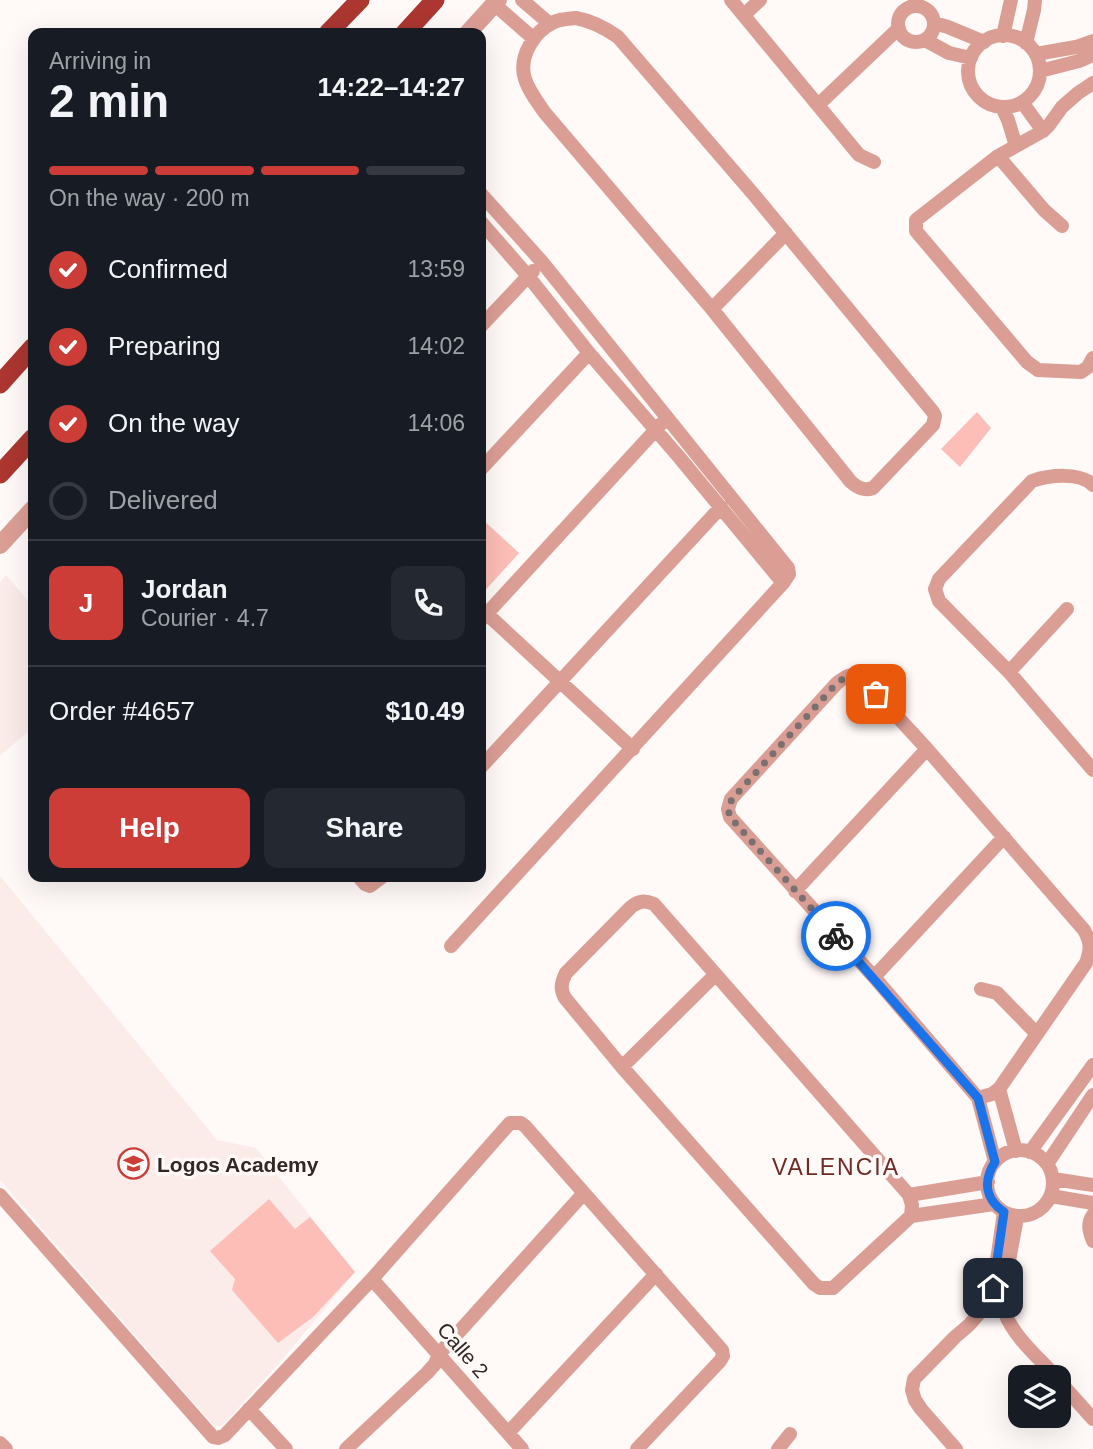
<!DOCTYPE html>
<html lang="en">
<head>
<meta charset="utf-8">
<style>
  :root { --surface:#171b24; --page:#242831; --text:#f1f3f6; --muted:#9ea1a6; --line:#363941; --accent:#cb3d36 }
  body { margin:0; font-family:Arial,sans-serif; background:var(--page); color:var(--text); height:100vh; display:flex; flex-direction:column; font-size:26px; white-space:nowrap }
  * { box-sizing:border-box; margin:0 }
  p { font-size:23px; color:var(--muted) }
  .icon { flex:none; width:38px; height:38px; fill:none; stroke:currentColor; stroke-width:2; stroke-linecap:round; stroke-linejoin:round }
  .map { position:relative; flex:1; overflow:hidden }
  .details { position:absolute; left:28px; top:28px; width:458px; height:854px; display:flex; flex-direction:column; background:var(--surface); border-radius:14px; box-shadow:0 7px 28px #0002 }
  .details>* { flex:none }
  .fabs { position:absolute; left:1008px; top:1365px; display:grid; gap:14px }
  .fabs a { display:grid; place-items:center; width:63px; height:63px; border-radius:14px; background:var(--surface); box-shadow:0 7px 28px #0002; font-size:35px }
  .pin { position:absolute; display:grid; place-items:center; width:60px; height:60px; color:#fff; margin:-30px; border-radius:14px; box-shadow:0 4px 10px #0006 }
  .courier { position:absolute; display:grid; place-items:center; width:70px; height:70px; margin:-35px; border:5px solid #1a73e8; border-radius:50%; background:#fff; color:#222; box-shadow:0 2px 9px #0007 }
  .head em { font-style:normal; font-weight:700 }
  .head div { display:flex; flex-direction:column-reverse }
  .head { display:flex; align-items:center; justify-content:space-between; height:119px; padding:0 21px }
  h1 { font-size:46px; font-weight:700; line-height:52px }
  .bar { display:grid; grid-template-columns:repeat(4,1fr); gap:10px 7px; align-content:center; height:84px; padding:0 21px }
  .bar i { height:9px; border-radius:5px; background:var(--line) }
  .bar .on { background:var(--accent) }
  .bar p { grid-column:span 4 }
  .line { display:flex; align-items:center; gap:18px; padding:0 21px; border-top:2px solid var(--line) }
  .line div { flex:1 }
  .round { display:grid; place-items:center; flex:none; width:74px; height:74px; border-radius:14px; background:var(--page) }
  ol { padding:0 21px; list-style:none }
  li { display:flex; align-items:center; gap:21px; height:77px }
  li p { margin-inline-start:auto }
  li .icon { padding:7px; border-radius:50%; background:var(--accent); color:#fff; stroke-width:4 }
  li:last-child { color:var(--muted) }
  li i { width:38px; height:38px; border:4px solid var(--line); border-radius:50% }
  .cta { display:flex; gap:14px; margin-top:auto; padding:14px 21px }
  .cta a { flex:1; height:80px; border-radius:14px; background:var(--accent); color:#fff; font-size:28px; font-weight:700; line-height:80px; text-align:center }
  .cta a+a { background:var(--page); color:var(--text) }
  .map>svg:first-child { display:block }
  .built { fill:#fbecea }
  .green { fill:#fcbeb6 }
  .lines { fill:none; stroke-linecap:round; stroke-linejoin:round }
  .minor { stroke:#db9e95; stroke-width:14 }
  .tertiary { stroke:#db9e95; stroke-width:18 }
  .trunk { stroke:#ac3630; stroke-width:19 }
  .done { stroke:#79706f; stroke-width:7; stroke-dasharray:0 12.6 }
  .route { stroke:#1a73e8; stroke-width:9 }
  .labels { text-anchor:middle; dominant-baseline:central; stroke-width:7; stroke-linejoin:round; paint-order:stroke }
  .poi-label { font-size:21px; font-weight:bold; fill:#312725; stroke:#fff9f8; text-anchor:start }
  .street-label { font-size:21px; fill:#312725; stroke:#fff9f8 }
  .neighbourhood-label { font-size:23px; letter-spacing:2px; fill:#702a24; stroke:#fff9f8 }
</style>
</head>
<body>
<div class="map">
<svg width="1093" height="1449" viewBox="0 0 1093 1449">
  <rect width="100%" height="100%" fill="#fff9f8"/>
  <path class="built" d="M6,575l27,32v120l-33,29v-174z
    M0,876l217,264 39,8 99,124 -73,88 -59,65 -8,2 -215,-247z"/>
  <path class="green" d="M977,412l14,16 -31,39 -19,-18z
    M481,518l38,35 -38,42z
    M269,1199l26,30 15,-12 45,55 -42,45 -35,26 -46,-53 3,-11 -25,-28z"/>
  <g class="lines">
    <path class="minor" d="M522,0l28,24
      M731,0l128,155 15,7
      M494,4l40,35
      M898 24a18 18 0 1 1 36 0a18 18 0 1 1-36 0Z
      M744,15l16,-15
      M576,18c16,3 28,9 42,19l137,159 178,216 2,4 -2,9 -60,63c-9,3 -15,0 -22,-6l-139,-173 -167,-196c-8,-11 -16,-22 -20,-34 -7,-22 9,-48 29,-57 7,-3 14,-3 22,-4z
      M934,23l14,4 36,15
      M968 71a36 36 0 1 1 72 0a36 36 0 1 1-72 0Z
      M1003,36l8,-36
      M925,40l24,13 22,5
      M1026,43l8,-33 1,-10
      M1036,54l40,-7 17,-6
      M1040,71l39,-10 14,-6
      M1093,83l-15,10 -16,14 -13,18 -6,6 -45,25 -82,64v11l111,131 11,8 43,2 7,-5 5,-9
      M1022,102l21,29
      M818,105l81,-77
      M1002,107l6,13 8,26
      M998,156l46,54 18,16
      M481,222l47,54 61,77 90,104 104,126
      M712,309l74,-76
      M481,326l52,-55
      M481,469l108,-116
      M1093,485c-13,-13 -44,-10 -61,-4l-93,98 -4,10 4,12 70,71 84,98
      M487,614l146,135
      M481,620l180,-196
      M1009,672l58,-63
      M481,767l240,-260
      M359,877l6,7 5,2 12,-9
      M795,891l132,-142
      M451,946l332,-363 6,-9 -1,-6 -246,-306 -61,-68
      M874,977l130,-140
      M981,989l16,4 40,41
      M622,1067l93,-92
      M999,1089l17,62
      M978,1098l14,-4 7,-5 87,-126c5,-13 5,-21 -2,-33l-157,-181 -67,-73c-10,-3 -15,1 -23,7l-106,116 -3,10 2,8 144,160 104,121 17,64
      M987 1183a33 33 0 1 1 66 0a33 33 0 1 1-66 0Z
      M1030,1152l63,-87
      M1047,1164l46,-69
      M1053,1179l40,6
      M0,1195l213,242 5,1 7,-3 147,-156 138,-156h11l4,3 197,224 1,6 -3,5 -83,88
      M909,1195l79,-13
      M1051,1196l42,7
      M1093,1215c-6,9 -4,16 0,26
      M911,1216l1,-11 -3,-10 -255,-291c-10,-4 -15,-3 -23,3l-65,66c-5,10 -6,16 -1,25l57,69 192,217 6,4h13l78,-72 83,-12
      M1017,1217c-3,20 -17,80 -12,96 8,23 35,46 51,64
      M372,1279l150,170
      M1059,1381l34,38
      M249,1409l37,40
      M508,1433l148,-159
      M0,1443l6,6
      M346,1449l81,-76 8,-9 4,-10 145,-161
      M778,1449l12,-15
      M956,1449l-35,-40 -6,-9 -3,-10 2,-11 41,-42 14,-12 14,-16 10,-21 11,-76"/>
    <path class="tertiary" d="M468,33l30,-33
      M0,545l33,-36"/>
    <path class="trunk" d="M328,33l32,-33
      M405,33l30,-33
      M0,384l33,-37
      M0,474l33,-36"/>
  </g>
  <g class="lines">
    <path class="done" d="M836,936l-106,-119 -2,-8 4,-10 105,-116c22,-16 24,-6 39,11"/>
    <path class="route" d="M836,936l142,162 17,64c-12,19 -10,37 9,50l-11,76"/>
  </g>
  <defs>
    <symbol id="university-ring" viewBox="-11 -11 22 22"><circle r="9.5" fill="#fff9f8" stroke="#cb3d36" stroke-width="1.5"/><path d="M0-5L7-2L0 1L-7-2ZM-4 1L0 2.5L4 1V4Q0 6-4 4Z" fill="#cb3d36"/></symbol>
  </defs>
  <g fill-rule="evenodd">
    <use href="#university-ring" x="116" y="1146" width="35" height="35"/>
  </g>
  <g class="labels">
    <g class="poi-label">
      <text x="157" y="1164">Logos Academy</text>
    </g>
    <g class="street-label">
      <text transform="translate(463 1350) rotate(49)">Calle 2</text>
    </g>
    <g class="neighbourhood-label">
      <text x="836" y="1167">VALENCIA</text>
    </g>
  </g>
</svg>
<div class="fabs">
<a><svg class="icon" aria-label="layers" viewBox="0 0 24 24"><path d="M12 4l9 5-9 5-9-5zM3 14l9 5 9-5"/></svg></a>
</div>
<div class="pin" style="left:876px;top:694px;background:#ea580c"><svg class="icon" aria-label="bag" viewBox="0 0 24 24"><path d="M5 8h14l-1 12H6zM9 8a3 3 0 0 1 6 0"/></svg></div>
<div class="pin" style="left:993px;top:1288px;background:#1f2937"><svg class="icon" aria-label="home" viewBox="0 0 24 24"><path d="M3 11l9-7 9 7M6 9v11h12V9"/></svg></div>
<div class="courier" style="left:836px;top:936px"><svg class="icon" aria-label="bike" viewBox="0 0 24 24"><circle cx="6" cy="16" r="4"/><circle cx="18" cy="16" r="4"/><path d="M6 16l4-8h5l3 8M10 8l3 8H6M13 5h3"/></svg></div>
<section class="details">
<div class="head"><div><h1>2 min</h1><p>Arriving in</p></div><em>14:22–14:27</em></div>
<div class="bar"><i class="on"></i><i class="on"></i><i class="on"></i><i></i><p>On the way · 200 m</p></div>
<ol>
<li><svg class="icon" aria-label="check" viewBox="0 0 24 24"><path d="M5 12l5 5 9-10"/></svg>Confirmed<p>13:59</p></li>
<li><svg class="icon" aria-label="check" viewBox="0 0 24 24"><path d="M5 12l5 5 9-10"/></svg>Preparing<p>14:02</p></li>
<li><svg class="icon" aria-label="check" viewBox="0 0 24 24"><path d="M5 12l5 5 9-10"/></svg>On the way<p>14:06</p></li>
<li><i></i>Delivered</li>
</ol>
<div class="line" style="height:126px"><b class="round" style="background:var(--accent);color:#fff">J</b><div><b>Jordan</b><p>Courier · 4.7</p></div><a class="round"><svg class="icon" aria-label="phone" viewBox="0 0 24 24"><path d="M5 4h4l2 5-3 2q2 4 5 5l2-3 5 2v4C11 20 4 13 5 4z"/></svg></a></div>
<div class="line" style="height:91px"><div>Order #4657</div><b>$10.49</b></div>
<div class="cta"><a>Help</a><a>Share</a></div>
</section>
</div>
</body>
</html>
